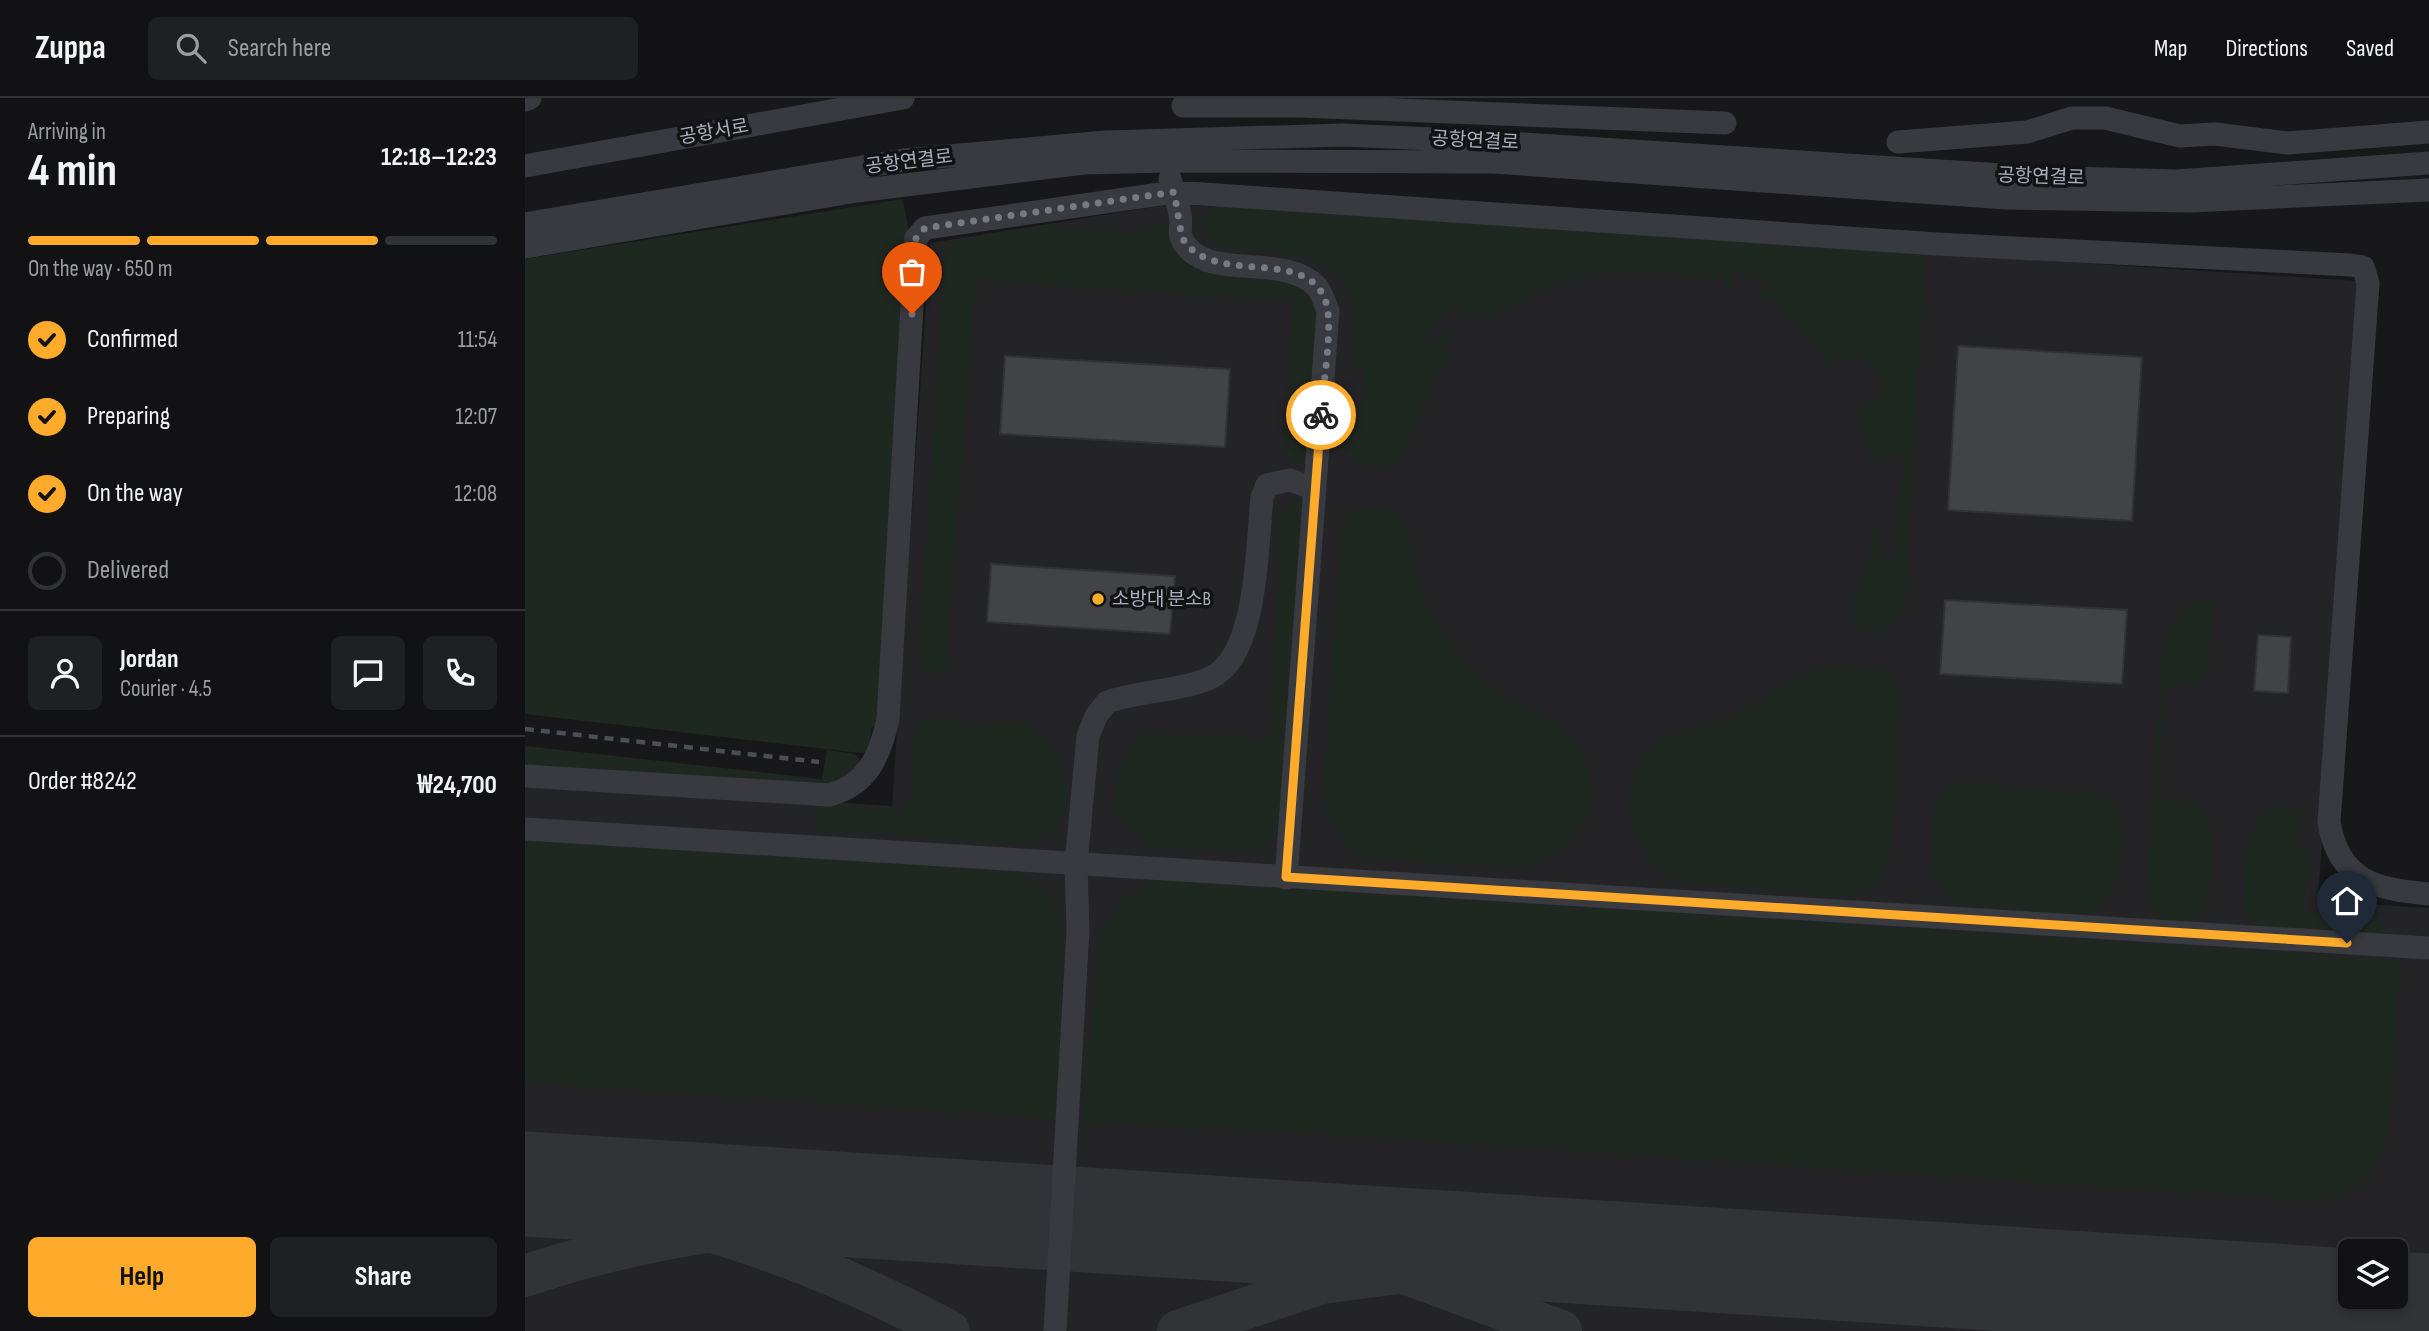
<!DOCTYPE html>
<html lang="en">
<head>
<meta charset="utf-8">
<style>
  :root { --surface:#121214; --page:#1f2022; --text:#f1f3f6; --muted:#9c9ea0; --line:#313234; --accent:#feab2b }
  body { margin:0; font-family:"Sofia Sans Condensed","Noto Sans KR",sans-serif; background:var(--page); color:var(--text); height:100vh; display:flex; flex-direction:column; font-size:26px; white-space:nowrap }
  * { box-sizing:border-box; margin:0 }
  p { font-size:23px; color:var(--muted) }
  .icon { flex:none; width:38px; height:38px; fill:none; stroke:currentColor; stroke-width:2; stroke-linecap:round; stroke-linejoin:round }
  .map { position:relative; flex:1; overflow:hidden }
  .panel { display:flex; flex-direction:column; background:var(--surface); width:525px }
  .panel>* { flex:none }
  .fabs { position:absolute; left:1813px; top:1141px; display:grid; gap:14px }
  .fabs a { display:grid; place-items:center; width:70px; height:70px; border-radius:10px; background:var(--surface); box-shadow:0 4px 10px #0003,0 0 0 2px var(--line); font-size:35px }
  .pin { position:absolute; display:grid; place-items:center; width:60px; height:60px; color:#fff; margin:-72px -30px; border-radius:50% 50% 50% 0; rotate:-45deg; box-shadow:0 0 7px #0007 }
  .pin .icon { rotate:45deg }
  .courier { position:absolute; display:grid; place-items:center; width:70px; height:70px; margin:-35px; border:5px solid #feab2b; border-radius:50%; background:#fff; color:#222; box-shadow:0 2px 9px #0007 }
  .summary em { font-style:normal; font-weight:700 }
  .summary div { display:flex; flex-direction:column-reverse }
  .summary { display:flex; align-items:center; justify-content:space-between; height:119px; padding:0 28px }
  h1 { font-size:46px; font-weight:700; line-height:52px }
  .bar { display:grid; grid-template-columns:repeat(4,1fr); gap:10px 7px; align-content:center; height:84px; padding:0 28px }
  .bar i { height:9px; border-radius:5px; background:var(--line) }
  .bar .active { background:var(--accent) }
  .bar p { grid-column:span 4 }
  .line { display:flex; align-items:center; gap:18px; padding:0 28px; border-top:2px solid var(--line) }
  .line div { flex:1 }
  .round { display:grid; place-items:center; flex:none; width:74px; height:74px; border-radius:10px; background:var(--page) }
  ol { padding:0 28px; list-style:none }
  li { display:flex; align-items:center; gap:21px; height:77px }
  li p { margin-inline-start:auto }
  li .icon { padding:7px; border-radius:50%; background:var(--accent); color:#111; stroke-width:4 }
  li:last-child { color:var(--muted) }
  li i { width:38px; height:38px; border:4px solid var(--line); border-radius:50% }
  .primary-button { display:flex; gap:14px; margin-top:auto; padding:14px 28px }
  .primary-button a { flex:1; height:80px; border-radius:10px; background:var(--accent); color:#111; font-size:28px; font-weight:700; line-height:80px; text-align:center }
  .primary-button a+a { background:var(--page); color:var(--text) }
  header { display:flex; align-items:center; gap:42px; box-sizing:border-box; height:98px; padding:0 35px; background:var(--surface); border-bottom:2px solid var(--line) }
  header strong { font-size:33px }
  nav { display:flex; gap:38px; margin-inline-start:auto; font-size:24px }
  .search { width:490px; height:63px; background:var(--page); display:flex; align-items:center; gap:18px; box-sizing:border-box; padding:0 24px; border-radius:10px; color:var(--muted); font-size:26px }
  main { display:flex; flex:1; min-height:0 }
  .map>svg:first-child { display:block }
  .built { fill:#242427; fill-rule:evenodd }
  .green { fill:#1f2820 }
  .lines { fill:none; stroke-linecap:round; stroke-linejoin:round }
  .taxiway { stroke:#323337; stroke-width:42 }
  .runway { stroke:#323337; stroke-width:105 }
  .building { fill:#424347; stroke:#313236; stroke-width:2 }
  .minor { stroke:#383a3f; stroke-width:23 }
  .rail { stroke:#4b4e54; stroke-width:4.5; stroke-dasharray:9 7; stroke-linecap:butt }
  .done { stroke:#767a83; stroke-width:7; stroke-dasharray:0 12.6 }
  .route { stroke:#feab2b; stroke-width:9 }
  .poi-dot { fill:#feab2b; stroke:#131315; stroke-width:2.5 }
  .labels { text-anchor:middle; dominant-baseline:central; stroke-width:7; stroke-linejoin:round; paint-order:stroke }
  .street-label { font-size:19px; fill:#a9afbb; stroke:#131315 }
  .poi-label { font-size:19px; fill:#a9afbb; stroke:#131315; text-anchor:start }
</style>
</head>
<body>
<header>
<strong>Zuppa</strong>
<div class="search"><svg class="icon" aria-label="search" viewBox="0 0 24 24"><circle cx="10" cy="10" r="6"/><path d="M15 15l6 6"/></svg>Search here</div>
<nav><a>Map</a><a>Directions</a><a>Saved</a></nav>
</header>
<main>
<section class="panel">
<div class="summary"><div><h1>4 min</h1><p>Arriving in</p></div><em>12:18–12:23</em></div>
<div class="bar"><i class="active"></i><i class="active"></i><i class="active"></i><i></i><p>On the way · 650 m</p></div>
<ol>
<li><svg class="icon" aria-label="check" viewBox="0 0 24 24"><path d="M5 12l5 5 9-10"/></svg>Confirmed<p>11:54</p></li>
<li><svg class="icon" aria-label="check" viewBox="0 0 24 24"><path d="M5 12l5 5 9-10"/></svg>Preparing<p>12:07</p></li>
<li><svg class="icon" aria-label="check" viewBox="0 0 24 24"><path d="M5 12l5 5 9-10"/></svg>On the way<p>12:08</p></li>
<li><i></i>Delivered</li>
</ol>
<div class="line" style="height:126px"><a class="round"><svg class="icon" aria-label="person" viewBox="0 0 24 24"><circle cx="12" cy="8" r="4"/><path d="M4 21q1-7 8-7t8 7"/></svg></a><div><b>Jordan</b><p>Courier · 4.5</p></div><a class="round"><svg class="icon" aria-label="chat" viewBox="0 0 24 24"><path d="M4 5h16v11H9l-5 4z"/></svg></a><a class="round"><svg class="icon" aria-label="phone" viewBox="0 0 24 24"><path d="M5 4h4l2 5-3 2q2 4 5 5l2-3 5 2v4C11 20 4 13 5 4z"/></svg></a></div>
<div class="line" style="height:91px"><div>Order #8242</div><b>₩24,700</b></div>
<div class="primary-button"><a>Help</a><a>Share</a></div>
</section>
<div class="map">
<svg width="1904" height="1233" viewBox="0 0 1904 1233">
  <rect width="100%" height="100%" fill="#18181a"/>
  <path class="built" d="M641,107l4,14 21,-2 -1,-12 1168,76 -40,620 111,7v423h-1904v-548l367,23 38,-563zM1825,1153h46v46h-46z"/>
  <path class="green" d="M378,101l5,28 -4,104 -20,388 -13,9 -2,26 -344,-40v-455z
    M695,105l705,46 -21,361c-12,25 -48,32 -51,1 -1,-17 11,-36 16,-52 2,-8 2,-18 2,-27h9l-1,23 15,2 10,-101 -33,2 -16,-47 31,-20 -22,-38 -15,11 -8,-9 -13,11 -22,-31 -30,-26 3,-5 -10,-5 -6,4 -5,-4 9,-17 -9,-7 -4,5 -18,-9 -7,17 -6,-2 2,-7 -6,-4 -9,5c-84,-20 -146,-12 -218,39l-13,-9 -8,10 -19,-13 -26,27 9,9 15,-15 4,6 -13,14 10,7 -19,28 -31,76 -11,6 -28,1c-22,-17 -15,-37 -13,-62l13,1 2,-36 -12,-2c1,-20 5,-46 1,-65 -16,-60 -89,-45 -135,-56l-9,-8 -10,-18z
    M640,121l21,33 133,36 -6,172c-14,3 -22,3 -30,-11l11,-148 -318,-21 -31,391 -27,-3 28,-425 97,-18 97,10z
    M771,400l11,3 -18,320 -13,17 -25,15 -94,-5c-56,-20 -49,-77 -17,-115l130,6 12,-227z
    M832,410c17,0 35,-2 47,11 7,40 14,77 37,111 17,26 41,51 67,68 15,10 34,13 48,24 29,22 48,65 27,99 -17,26 -29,40 -60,47l-155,-10c-28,-9 -41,-36 -45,-64l19,-262 4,-17z
    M1690,502l-10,82 -38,5 -4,5 -5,106c11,2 27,1 38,7 26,12 13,75 11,100 -14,29 -57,21 -61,-11l18,-261c14,-22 24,-32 51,-33z
    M1304,568c23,1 62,-5 69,23 -2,36 -1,162 -15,187 -11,18 -29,21 -47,20l-153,-13c-50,-16 -70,-87 -37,-129 19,-24 58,-24 84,-36 34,-16 61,-44 99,-52z
    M390,623l109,2c48,24 66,108 2,122l-209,-15 1,-28 82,8 11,-8z
    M0,648l297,33 5,-29 28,4 7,9 -26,23 -311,-17z
    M1440,685l131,10c39,5 29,89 7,109 -6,6 -16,9 -25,10 -17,1 -103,-4 -117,-9 -13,-5 -23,-18 -28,-30l1,-67 8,-14z
    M1748,711l26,2 -3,38 12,2 -5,62 83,6 -1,17 -128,-10 -14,-18c3,-31 -4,-85 30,-99z
    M0,741l474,30c33,6 53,23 65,55l-6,195 -533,-37z
    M632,782l1243,80 -11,169c-11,42 -26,65 -71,72l-990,-67 -245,-12 18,-187c9,-28 29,-46 56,-55z"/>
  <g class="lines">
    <path class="taxiway" d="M0,1092c148,21 292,70 424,141
      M667,1129l127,23 88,24 154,57
      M0,1178c152,-52 313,-64 473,-61
      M1501,1181l160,52
      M653,1233l144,-48 147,-19 140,-12"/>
    <path class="runway" d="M0,1086l1904,122"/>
  </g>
  <path class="building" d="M1433,248l184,11 -10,164 -184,-11z
    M480,258l225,13 -5,78 -225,-13z
    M466,466l184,12 -5,58 -183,-12z
    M1420,502l182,10 -5,74 -182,-10z
    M1733,537l33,2 -3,56 -34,-2z"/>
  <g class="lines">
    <path class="minor" d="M0,2l5,-2
      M658,8h117l425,17
      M1373,44l129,-10 45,-14h33l75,18 35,-2 73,9 141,-11
      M0,68l378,-68
      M645,81c4,12 8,24 10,36 2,7 -1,16 1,22 20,48 102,13 136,50 5,6 8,17 11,24l-42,567
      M0,126l379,-64 201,-18 238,-7 134,6 556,36 144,4 252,-18
      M0,149l332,-56 227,-28 84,-2 325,1 514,36 184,3 238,-11
      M0,678l304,19c39,-10 51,-40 59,-76l28,-481 9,-10 249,-36 763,52 414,21 12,2 5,16 -39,539c10,60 47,67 100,72
      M0,731l1904,119
      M530,1233l23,-401 -2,-66 12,-128 8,-20 11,-14c31,-11 80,-12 105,-25 46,-23 45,-133 50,-180l5,-12 23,-5 25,9"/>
    <path class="rail" d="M0,631l294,33"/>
  </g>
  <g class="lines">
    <path class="done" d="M387,216l4,-76 9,-10 249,-36c2,9 7,44 9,47 31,51 137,1 145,74 3,27 -5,72 -7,102"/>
    <path class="route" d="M796,317l-35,462 1061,66"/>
  </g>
  <circle class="poi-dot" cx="573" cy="501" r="7"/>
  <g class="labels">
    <g class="street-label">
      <text transform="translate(189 34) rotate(-10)">공항서로</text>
      <text transform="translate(950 43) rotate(3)">공항연결로</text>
      <text transform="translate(384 64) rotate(-7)">공항연결로</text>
      <text transform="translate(1516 79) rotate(2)">공항연결로</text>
    </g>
    <g class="poi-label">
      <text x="587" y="501">소방대 분소B</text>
    </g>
  </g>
</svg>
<div class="fabs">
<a><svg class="icon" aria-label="layers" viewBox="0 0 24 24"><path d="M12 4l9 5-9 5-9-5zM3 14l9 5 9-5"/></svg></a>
</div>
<div class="pin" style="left:387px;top:216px;background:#ea580c"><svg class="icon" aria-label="bag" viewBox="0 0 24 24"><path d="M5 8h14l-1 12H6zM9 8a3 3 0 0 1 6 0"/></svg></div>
<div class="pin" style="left:1822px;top:845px;background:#1f2937"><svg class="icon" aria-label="home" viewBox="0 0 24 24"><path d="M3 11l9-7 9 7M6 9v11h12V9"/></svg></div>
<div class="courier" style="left:796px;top:317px"><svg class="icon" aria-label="bike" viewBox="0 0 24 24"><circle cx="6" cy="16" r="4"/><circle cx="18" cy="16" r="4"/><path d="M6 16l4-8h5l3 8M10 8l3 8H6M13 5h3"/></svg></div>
</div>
</main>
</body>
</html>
